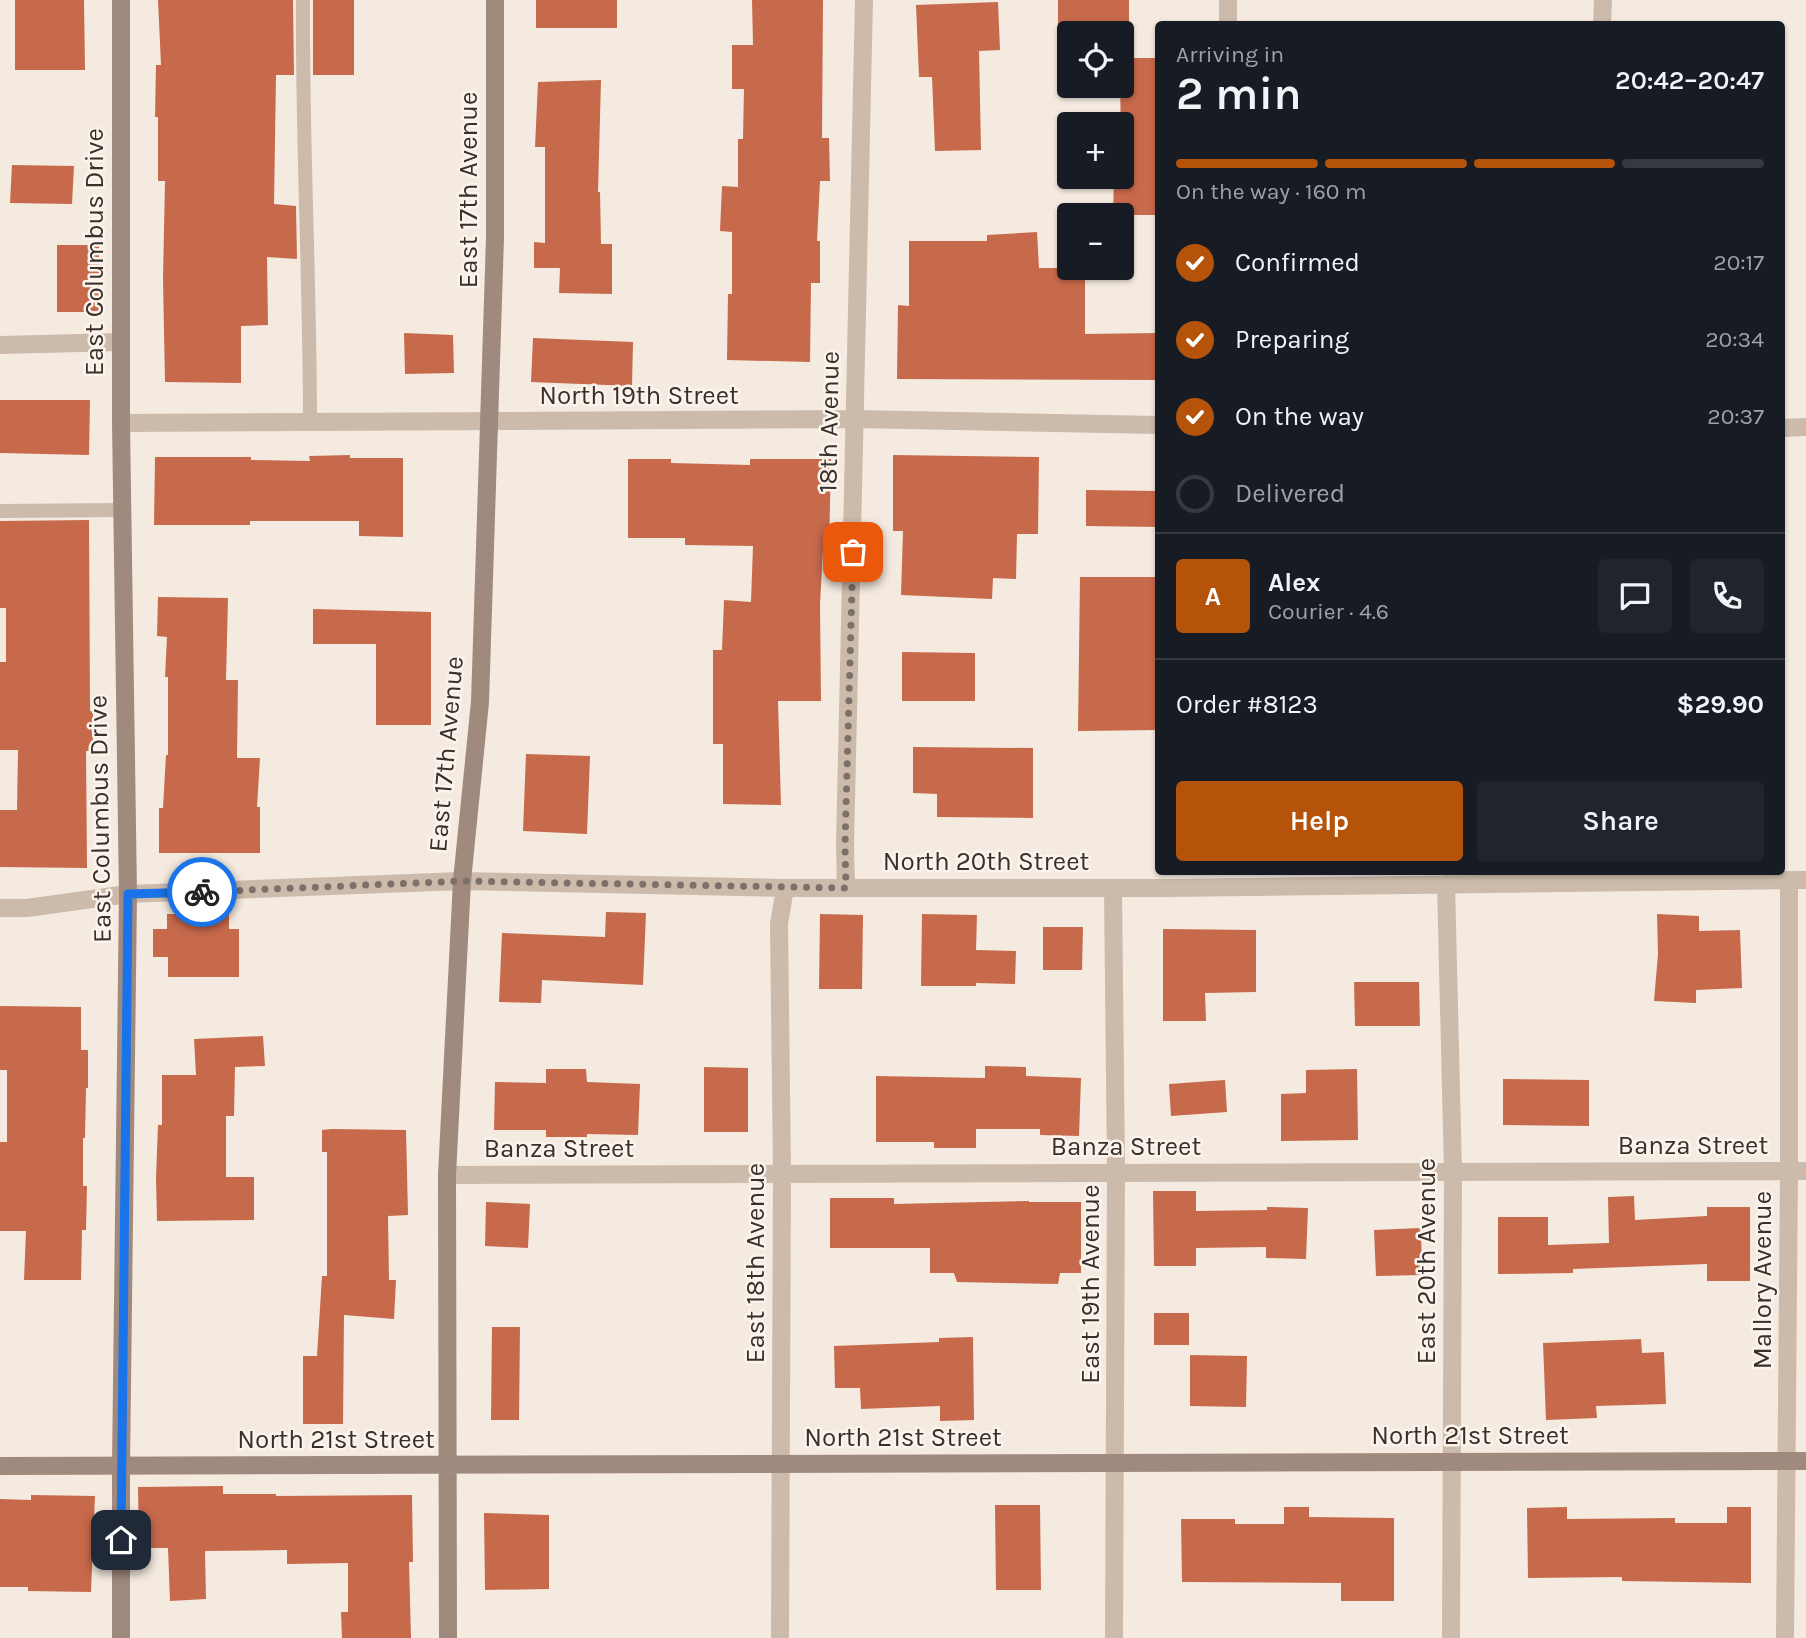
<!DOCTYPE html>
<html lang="en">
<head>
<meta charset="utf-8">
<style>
  :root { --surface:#171b24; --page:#20242c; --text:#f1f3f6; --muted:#9ea1a6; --line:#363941; --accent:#b45309 }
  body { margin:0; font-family:Karla,sans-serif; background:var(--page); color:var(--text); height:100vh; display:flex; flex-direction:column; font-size:26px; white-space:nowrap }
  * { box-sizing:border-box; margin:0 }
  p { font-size:23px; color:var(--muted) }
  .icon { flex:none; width:38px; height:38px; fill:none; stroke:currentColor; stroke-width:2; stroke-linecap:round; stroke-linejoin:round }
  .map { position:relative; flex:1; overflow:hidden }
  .panel { position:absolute; left:1155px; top:21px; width:630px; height:854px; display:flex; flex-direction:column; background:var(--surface); border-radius:7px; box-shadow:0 2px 5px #0004 }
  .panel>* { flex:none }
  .controls { position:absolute; left:1057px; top:21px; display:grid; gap:14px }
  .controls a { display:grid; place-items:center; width:77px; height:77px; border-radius:7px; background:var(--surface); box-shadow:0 2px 5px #0004; font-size:35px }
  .pin { position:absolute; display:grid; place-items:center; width:60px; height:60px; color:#fff; margin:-30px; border-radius:14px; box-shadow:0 4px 10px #0006 }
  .courier { position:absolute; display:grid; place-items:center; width:70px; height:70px; margin:-35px; border:5px solid #1a73e8; border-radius:50%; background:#fff; color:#222; box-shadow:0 2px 9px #0007 }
  .head em { font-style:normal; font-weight:600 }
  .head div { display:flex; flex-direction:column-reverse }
  .head { display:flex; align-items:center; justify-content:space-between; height:119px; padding:0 21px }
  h1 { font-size:46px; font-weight:600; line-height:52px }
  .bar { display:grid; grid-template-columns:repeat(4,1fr); gap:10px 7px; align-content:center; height:84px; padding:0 21px }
  .bar i { height:9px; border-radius:5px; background:var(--line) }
  .bar .current { background:var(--accent) }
  .bar p { grid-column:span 4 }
  .line { display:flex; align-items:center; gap:18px; padding:0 21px; border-top:2px solid var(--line) }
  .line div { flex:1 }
  .round { display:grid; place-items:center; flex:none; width:74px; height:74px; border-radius:7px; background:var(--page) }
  ol { padding:0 21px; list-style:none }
  li { display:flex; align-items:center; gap:21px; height:77px }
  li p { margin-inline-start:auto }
  li .icon { padding:7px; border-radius:50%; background:var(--accent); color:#fff; stroke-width:4 }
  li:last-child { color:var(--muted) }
  li i { width:38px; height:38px; border:4px solid var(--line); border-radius:50% }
  .cta { display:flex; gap:14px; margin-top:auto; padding:14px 21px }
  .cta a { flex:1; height:80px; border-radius:7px; background:var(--accent); color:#fff; font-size:28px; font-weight:600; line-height:80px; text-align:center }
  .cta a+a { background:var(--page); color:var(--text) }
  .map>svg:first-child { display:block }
  .building { fill:#c7694b }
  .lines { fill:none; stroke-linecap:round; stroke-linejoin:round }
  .service { stroke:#ccbaab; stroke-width:14 }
  .minor { stroke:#ccbaab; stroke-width:18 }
  .secondary { stroke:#a0897d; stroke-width:18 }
  .done { stroke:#7b706a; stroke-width:7; stroke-dasharray:0 12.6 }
  .route { stroke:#1a73e8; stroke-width:9 }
  .labels { text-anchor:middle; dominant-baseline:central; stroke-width:5; stroke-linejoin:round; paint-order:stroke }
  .street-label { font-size:26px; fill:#3a2f2b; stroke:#fbf4ed }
</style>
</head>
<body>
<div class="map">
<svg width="1806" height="1638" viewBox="0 0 1806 1638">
  <rect width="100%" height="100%" fill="#f4eae0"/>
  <path class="building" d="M15,0h69l1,70h-70z
    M158,0h135l1,75h-18l-2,129 22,2 1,53 -30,-2 1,68 -27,1v57l-76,-1 -2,-103 2,-98h-7v-64h-3l1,-52h5z
    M313,0h41v75h-41z
    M536,0h81v28h-81z
    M752,0h71l-1,138h7l1,43h-10l-3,60h3v42h-9l-1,79 -83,-2 1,-66h4v-62l-12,-1 2,-45 16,1v-48h5l1,-50h-12v-44h21z
    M1058,0h71v33h-71z
    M998,2l2,48 -21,1 2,99 -46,1 -3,-74h-13l-3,-72z
    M1122,58h36v157h-45l1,-38h8l-2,-91h2z
    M601,80l-3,112h2l1,52h11v50l-53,-1 1,-25h-26v-26l11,1v-96h-10l3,-65z
    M12,165l62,1 -2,38 -62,-1z
    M1037,232l2,36h46v66l73,-1v47l-261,-1 1,-74 11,1v-65h78v-6z
    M57,245h42v67h-42z
    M404,333l49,2 1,38 -49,1z
    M533,338l100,4 -1,44 -101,-4z
    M0,400h90l-1,55 -89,-2z
    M350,455v3h53v79l-44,-1v-15h-109v4h-96l1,-68h96v3l59,1 -1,-5z
    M893,455l146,2 -1,77h-21l-1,45 -23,-1 -1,21 -91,-4 2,-64h-10z
    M628,459h43v4l79,2v-6h81l-2,91h-6l-3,54 1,97h-43l3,104 -58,-1v-60h-10v-94h9l2,-50 27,2 2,-56 -68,-1v-7h-57z
    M1086,490l72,1v36l-72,-1z
    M89,520l1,191h3v40h-7l1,117 -87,-1v-57h17l1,-60h-18v-88h6v-54h-6v-87z
    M1080,577h78v153l-80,1z
    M158,597l70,1 -2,82h12l-1,78h23l-3,49h3v46h-101v-45h4l3,-53h2v-78h-3l2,-40 -10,-1z
    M313,609l118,3v113h-55v-81h-63z
    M902,652l73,1v48h-73z
    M913,747l120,1v70l-96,-1v-23l-24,-1z
    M526,754l64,2 -3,78 -64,-3z
    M606,912l40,1 -3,72 -101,-5 -1,23 -42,-1 3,-69 103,4z
    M167,914h62v15h10v48h-71v-20h-15v-28h14z
    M820,914l43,1 -1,74h-43z
    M922,914l55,1 -1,35 40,1 -1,33 -39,-1v3h-55z
    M1657,914l42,2v15l41,-1 2,58 -46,2v13l-42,-2 4,-47z
    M1043,927h40l-1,43h-39z
    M1163,929l93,1v62l-51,1 1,28h-43z
    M1354,982h65l1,44h-65z
    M0,1006l81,1v43h7v38h-2l-1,50h-2v48h4l-1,44h-4l-1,50h-57l2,-49h-26v-89h7v-72h-7z
    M263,1036l2,30 -30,1 -1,49h-8v61h28v43l-97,1 -1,-43 2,-53h4v-50h34l-2,-36z
    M985,1066l41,1v9l55,2 -2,58 -39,-1v-6h-64v19h-42v-6h-58v-66l109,2z
    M704,1067l44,1v64h-44z
    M546,1069h40l1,13 53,2 -2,51 -51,-1v3h-41v-7h-52l1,-48 51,1z
    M1357,1069l1,71 -77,1v-47l25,-1v-23z
    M1503,1079l86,1v46l-86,-1z
    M1225,1080l2,32 -56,4 -2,-32z
    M331,1129l75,1 2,85 -20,1 1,64h7l-2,39 -50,-4 -1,109h-40v-68h14l5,-80h5v-124h-5v-22z
    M1153,1191h43v20l71,-1v-3l41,1 -2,51 -40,-1v-11l-70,1v18h-42z
    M1634,1196l1,24 72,-4v-9h43v74h-43v-17l-134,5v4l-75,1v-57h50v28l61,-2 -1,-46z
    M830,1198h64v6l135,-3v1h52v71h-21l-2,11 -101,-2 -3,-9h-24v-25h-100z
    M486,1202l44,2 -2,44 -43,-2z
    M1421,1228l1,47 -46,1 -2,-46z
    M1154,1313h35v32h-35z
    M492,1327h28l-1,93h-28z
    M973,1337l1,83 -34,1v-15l-79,3 -1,-21h-25l-1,-42 105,-4v-4z
    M1641,1339l1,14 22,-1 2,52 -70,2 1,12 -51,2 -3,-77z
    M1190,1355l57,1 -1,51 -56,-1z
    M223,1486v8h53v2l136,-1 1,67h-4l2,76h-69l-1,-26h7v-49l-61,1v-14l-82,1 1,48 -36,2 -2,-53h-29l-1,-61z
    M31,1495l64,1 -4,96 -63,-1v-4h-28v-88l31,1z
    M995,1505h45l1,85h-45z
    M1284,1507h25v10l85,1v83h-53v-18l-159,-1 -1,-63h54v5h49z
    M1567,1507v12l108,-1v5h52v-16h24v76l-129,-2v-4l-94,1 -1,-70z
    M484,1513l65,2v74l-64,1z"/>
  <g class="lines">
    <path class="service" d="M303,0c-1,141 7,282 7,423
      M0,511l122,-1"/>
    <path class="minor" d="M1228,0v24
      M1602,24l1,-24
      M0,345l121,-3
      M121,423l735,-4 302,6
      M1782,428l24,-1
      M1446,884l7,288 -2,466
      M846,888l-1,-43 19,-845
      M1113,888l3,284 -2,466
      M0,908h27l101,-14 334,-13 323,7h379l642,-8
      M447,1175l1359,-4
      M780,1638l2,-466 -3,-248 6,-36
      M1785,1638l4,-467v-291"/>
    <path class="secondary" d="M121,0v423l7,471 -7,572v172
      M0,1466l1806,-5
      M448,1638l-1,-463 15,-294 18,-179 15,-464v-238"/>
  </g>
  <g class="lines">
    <path class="done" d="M202,892l260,-11 384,7 -1,-43 8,-293"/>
    <path class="route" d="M121,1540l7,-646 74,-2"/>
  </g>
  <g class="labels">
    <g class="street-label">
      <text transform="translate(468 190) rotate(-90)">East 17th Avenue</text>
      <text transform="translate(94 252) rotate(-90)">East Columbus Drive</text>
      <text x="639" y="395">North 19th Street</text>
      <text transform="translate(829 422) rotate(-89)">18th Avenue</text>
      <text transform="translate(446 754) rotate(-85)">East 17th Avenue</text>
      <text transform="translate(100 819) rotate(-91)">East Columbus Drive</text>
      <text x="986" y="861">North 20th Street</text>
      <text x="1693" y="1145">Banza Street</text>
      <text x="1126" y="1146">Banza Street</text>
      <text x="559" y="1148">Banza Street</text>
      <text transform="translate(1426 1261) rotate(-90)">East 20th Avenue</text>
      <text transform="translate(755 1263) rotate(-90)">East 18th Avenue</text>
      <text transform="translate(1762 1280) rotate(-90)">Mallory Avenue</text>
      <text transform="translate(1090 1284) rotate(-90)">East 19th Avenue</text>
      <text x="1470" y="1435">North 21st Street</text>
      <text x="903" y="1437">North 21st Street</text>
      <text x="336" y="1439">North 21st Street</text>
    </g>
  </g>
</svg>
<div class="controls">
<a><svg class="icon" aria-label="locate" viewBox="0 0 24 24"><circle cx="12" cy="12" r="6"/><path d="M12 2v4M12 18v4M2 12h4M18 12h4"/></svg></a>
<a>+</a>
<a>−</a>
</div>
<div class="pin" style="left:853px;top:552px;background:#ea580c"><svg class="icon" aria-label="bag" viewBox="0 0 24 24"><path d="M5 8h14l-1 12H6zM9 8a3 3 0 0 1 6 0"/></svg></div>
<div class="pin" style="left:121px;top:1540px;background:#1f2937"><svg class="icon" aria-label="home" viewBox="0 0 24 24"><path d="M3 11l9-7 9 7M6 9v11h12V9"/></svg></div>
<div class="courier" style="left:202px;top:892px"><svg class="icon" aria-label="bike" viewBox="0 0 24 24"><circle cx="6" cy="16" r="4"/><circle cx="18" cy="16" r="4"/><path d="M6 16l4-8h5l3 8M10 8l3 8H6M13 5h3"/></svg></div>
<section class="panel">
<div class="head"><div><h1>2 min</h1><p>Arriving in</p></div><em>20:42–20:47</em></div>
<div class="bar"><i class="current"></i><i class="current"></i><i class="current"></i><i></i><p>On the way · 160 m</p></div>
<ol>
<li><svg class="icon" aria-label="check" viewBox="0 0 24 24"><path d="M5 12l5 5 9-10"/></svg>Confirmed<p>20:17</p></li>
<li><svg class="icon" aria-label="check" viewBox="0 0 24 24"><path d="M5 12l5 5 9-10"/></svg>Preparing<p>20:34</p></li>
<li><svg class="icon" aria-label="check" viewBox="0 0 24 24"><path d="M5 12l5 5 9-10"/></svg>On the way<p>20:37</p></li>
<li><i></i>Delivered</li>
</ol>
<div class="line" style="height:126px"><b class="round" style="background:var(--accent);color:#fff">A</b><div><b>Alex</b><p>Courier · 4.6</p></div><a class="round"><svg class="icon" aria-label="chat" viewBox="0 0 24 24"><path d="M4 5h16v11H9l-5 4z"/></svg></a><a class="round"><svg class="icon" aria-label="phone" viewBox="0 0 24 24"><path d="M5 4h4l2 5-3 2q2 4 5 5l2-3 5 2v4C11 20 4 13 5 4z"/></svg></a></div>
<div class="line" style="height:91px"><div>Order #8123</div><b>$29.90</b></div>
<div class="cta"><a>Help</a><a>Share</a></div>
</section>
</div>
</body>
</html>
